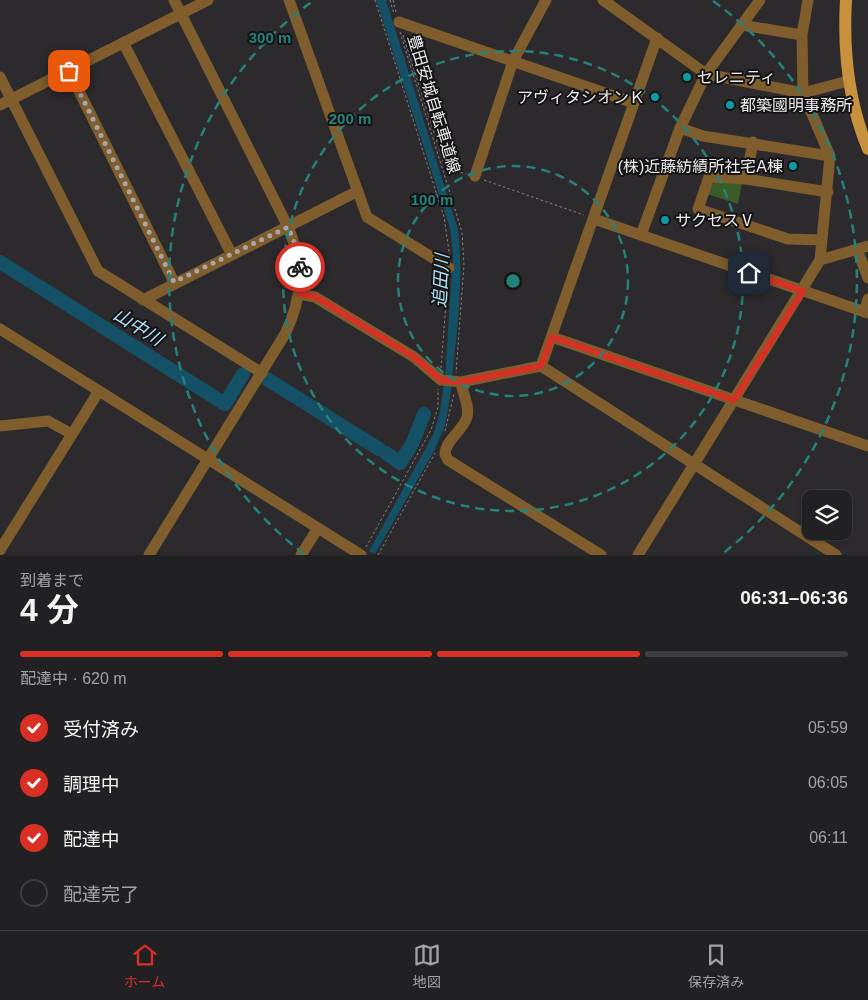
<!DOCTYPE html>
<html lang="ja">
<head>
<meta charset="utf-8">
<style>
  :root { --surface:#212022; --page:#2d2d2f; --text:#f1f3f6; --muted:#a2a3a5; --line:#3e3e40; --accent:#d93025 }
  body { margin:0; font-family:Arial,"Noto Sans JP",sans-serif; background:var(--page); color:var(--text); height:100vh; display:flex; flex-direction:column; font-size:19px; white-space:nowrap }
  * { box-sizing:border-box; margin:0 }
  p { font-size:16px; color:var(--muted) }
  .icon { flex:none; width:28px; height:28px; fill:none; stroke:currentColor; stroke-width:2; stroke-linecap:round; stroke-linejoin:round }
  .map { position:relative; height:555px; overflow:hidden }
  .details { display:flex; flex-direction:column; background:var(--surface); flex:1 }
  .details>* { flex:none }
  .fabs { position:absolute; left:802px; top:490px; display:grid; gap:10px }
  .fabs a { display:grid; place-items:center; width:50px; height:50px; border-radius:10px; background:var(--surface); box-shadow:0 1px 4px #0004,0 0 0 1px var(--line); font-size:25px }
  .pin { position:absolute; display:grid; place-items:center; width:42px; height:42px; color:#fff; margin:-21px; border-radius:10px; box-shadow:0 2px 8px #0006 }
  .courier { position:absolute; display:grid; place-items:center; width:50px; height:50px; margin:-25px; border:4px solid #d93025; border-radius:50%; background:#fff; color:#222; box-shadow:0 1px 6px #0007 }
  .head em { font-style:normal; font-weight:700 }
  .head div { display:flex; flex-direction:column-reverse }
  .head { display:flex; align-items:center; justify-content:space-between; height:85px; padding:0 20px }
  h1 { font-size:32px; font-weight:700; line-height:38px }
  .bar { display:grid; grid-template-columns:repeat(4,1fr); gap:8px 5px; align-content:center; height:60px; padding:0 20px }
  .bar i { height:6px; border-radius:4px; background:var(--line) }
  .bar .selected { background:var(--accent) }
  .bar p { grid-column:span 4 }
  ol { padding:0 20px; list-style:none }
  li { display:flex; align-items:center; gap:15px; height:55px }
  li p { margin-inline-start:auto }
  li .icon { padding:5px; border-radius:50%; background:var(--accent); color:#fff; stroke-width:4 }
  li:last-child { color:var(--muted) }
  li i { width:28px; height:28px; border:2px solid var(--line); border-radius:50% }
  .dock { display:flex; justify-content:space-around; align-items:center; height:70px; border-top:1px solid var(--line); background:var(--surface); font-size:14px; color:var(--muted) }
  .dock a { display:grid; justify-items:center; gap:2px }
  .dock .selected { color:var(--accent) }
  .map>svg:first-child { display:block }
  .green { fill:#3c5c27 }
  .water { fill:#145166 }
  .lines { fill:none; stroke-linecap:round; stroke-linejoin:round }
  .river { stroke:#145166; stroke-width:14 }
  .path { stroke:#848285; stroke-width:1; stroke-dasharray:2.5 2.5; stroke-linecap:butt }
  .minor { stroke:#7f5d2c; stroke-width:11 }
  .major { stroke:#c8913d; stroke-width:12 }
  .done { stroke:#a9a7aa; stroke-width:5; stroke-dasharray:0 9 }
  .route { stroke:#d93025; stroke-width:6 }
  .ring { fill:none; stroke:#25827b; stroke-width:2.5; stroke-dasharray:9 6 }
  .culture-dot { fill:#0f9aa8; stroke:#141314; stroke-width:2 }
  .labels { text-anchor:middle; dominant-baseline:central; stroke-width:4; stroke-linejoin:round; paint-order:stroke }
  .poi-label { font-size:16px; fill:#edebed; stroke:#141314; text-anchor:start }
  .street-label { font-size:16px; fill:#edebed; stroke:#141314 }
  .water-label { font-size:18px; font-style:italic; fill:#b1e1f7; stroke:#141314 }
  .centre { fill:#25827b; stroke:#141314; stroke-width:2.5 }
  .ring-label { font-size:15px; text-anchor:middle; font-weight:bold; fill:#25827b; stroke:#141314; stroke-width:4; stroke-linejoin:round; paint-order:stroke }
</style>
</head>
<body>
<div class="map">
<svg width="868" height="555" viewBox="0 0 868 555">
  <rect width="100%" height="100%" fill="#2c2a2d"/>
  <path class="green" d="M715,180l27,3 -4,21 -31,-10 4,-11 3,1z"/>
  <path class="water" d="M376,0h10l72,230c6,49 -1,100 -6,149l-7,-1 8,-124 -3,-26z
    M444,384h8l-7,42 -11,25 -59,103 -6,-3 64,-116 7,-23z"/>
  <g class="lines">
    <path class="river" d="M0,262l225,142 18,-30
      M267,379l112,70
      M386,453l14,10 12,-19 12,-30"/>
    <path class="path" d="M375,0l69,217 6,41
      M390,0l4,14
      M393,0l3,12
      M400,32l62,200 2,33 -8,108
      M403,35l42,132 21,7
      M484,180l100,35
      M441,368l7,-91
      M445,431l9,-37
      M366,547l65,-117 7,-23v-18
      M378,555l57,-102"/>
    <path class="minor" d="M289,0l78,217 82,51
      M603,0l103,74 97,19 45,-12
      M399,22l235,81
      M741,25l61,10
      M124,44l107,209
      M69,71l105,211
      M0,77l98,194 164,102
      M0,105l208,-105
      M680,128l23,8 127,20
      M475,176l38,-115 33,-61
      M746,179l7,-37
      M594,219l274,94
      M641,235l39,-107 26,-54 54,-74
      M822,240l-34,-1 -90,-30 11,-32 37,2 82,13
      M857,249l11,29
      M820,260l48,-14
      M299,294l16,3 99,60 27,23 20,2 80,-16 295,189
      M143,300l215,-109
      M864,312l4,-13
      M0,329l361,226
      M552,337l316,109
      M541,366l116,-328
      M461,382c1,11 9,23 6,35 -4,14 -21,22 -22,37l3,6 153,95
      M0,426l48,-5 24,13
      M0,550l99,-159
      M149,555l136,-221c18,-36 19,-70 3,-107l-114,-227
      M301,555l17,-27
      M638,555l182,-295 10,-104 -27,-63 -1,-58 6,-35"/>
    <path class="major" d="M846,0c-3,52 2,101 22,149"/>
  </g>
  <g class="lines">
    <path class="done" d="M69,71l105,211 114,-55 9,22 3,18"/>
    <path class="route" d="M300,267v27l16,3 98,60 27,23 20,2 80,-16 11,-29 182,63 69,-109 -54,-18"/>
  </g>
  <g class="ring">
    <circle cx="513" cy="281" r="115"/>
    <circle cx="513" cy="281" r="230"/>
    <path d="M304 554A344 344 0 0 1 313 1M713 1A344 344 0 0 1 722 554"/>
  </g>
  <g class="culture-dot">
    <circle cx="687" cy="77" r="5"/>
    <circle cx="655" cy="97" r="5"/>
    <circle cx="730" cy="105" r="5"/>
    <circle cx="793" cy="166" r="5"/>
    <circle cx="665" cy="220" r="5"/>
  </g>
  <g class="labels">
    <g class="poi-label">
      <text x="697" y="77">セレニティ</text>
      <text x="645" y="97" text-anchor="end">アヴィタシオンＫ</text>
      <text x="740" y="105">都築國明事務所</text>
      <text x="783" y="166" text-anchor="end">(株)近藤紡績所社宅A棟</text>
      <text x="675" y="220">サクセスⅤ</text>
    </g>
    <g class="street-label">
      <text transform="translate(434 104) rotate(73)">豊田安城自転車道線</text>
    </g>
    <g class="water-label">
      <text transform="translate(441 281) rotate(-87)">追田川</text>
      <text transform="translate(138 327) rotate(32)">山中川</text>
    </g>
  </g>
  <circle cx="513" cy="281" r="8" class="centre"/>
  <g class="ring-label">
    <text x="270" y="43">300 m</text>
    <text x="350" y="124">200 m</text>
    <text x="432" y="205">100 m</text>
  </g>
</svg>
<div class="fabs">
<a><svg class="icon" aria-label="layers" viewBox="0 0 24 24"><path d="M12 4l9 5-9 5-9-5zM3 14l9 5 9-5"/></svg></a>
</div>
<div class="pin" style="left:69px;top:71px;background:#ea580c"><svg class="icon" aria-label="bag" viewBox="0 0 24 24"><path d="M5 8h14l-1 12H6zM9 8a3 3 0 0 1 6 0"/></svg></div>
<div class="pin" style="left:749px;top:273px;background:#1f2937"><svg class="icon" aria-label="home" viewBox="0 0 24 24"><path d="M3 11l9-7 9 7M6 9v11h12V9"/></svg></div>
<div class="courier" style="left:300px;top:267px"><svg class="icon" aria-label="bike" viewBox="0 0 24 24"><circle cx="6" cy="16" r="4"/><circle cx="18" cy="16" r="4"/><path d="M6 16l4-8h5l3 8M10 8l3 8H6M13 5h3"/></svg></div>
</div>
<section class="details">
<div class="head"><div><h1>4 分</h1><p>到着まで</p></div><em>06:31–06:36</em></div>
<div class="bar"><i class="selected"></i><i class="selected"></i><i class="selected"></i><i></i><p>配達中 · 620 m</p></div>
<ol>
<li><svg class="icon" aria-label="check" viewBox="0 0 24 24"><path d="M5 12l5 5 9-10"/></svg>受付済み<p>05:59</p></li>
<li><svg class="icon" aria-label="check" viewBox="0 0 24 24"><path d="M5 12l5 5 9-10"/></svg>調理中<p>06:05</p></li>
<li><svg class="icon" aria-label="check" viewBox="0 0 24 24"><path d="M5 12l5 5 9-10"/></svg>配達中<p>06:11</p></li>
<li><i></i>配達完了</li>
</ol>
</section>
<nav class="dock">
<a class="selected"><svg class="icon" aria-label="home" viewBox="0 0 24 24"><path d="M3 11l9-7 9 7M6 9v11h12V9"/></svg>ホーム</a>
<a><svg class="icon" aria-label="map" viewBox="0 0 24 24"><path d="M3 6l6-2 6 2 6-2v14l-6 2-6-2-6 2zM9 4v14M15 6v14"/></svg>地図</a>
<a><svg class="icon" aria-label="saved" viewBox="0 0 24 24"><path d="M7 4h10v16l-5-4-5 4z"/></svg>保存済み</a>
</nav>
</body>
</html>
